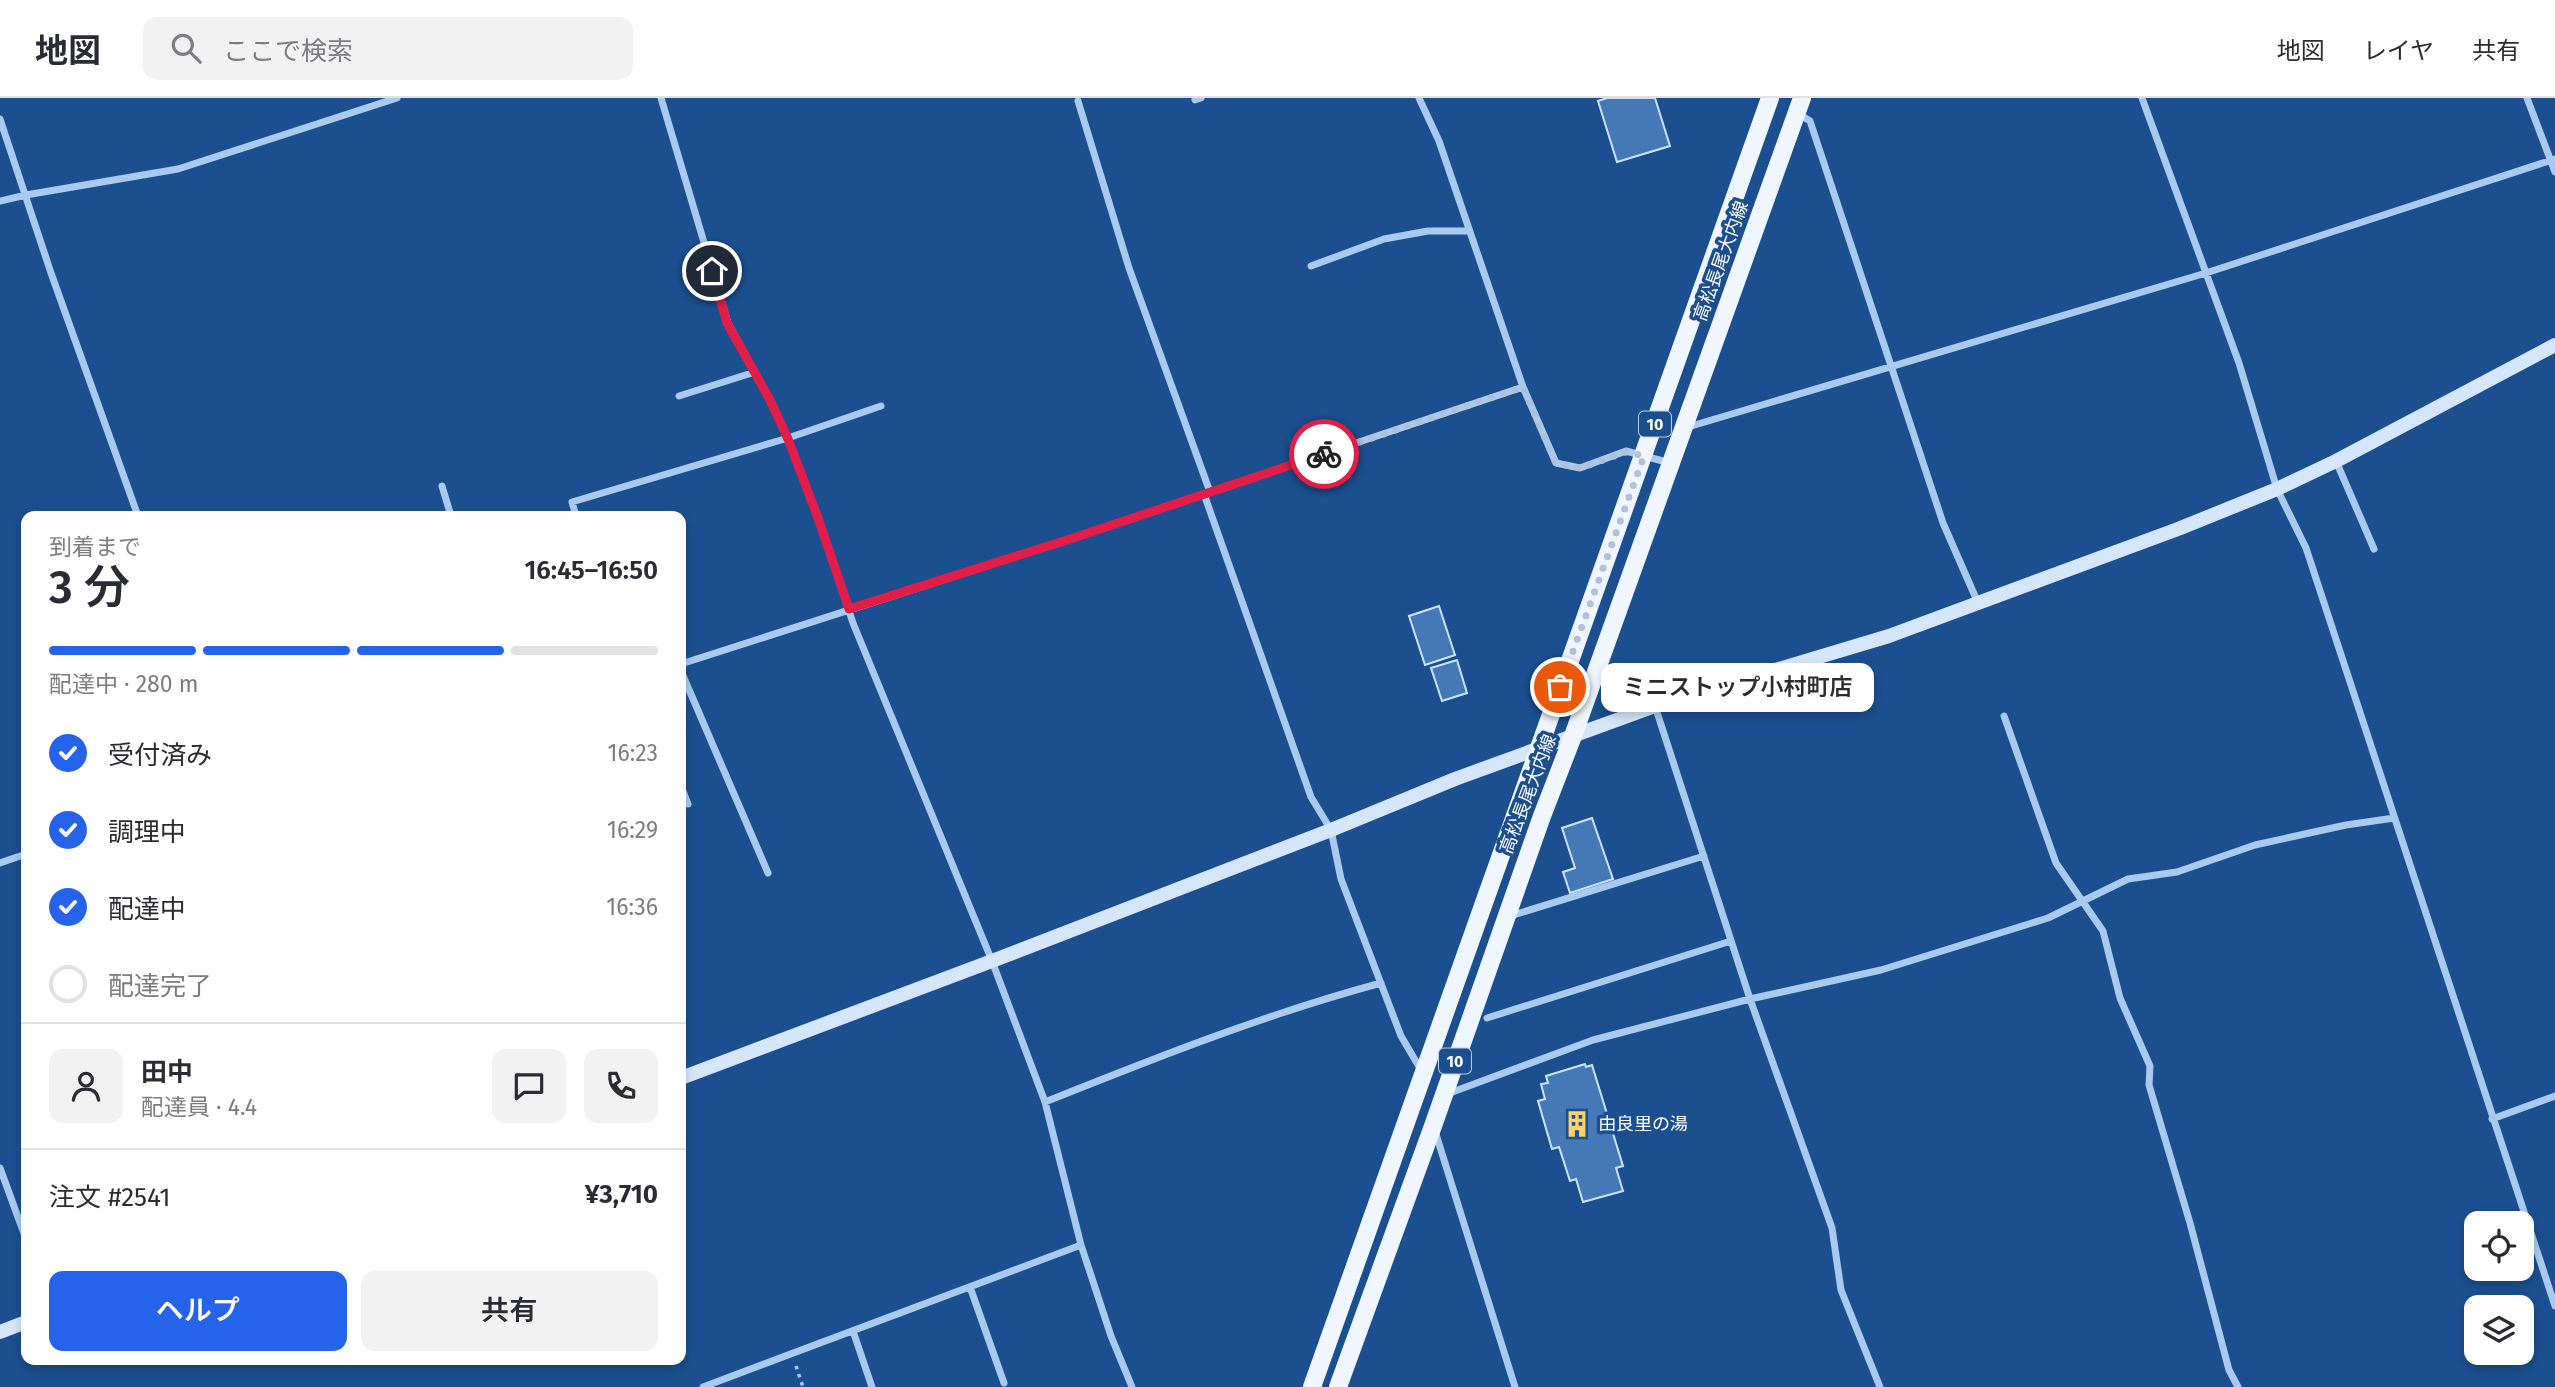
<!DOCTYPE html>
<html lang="ja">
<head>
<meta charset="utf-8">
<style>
  :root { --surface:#fff; --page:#f2f2f3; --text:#2b2b33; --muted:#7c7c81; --line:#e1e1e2; --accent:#2563eb }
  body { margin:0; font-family:"Fira Sans","Noto Sans JP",sans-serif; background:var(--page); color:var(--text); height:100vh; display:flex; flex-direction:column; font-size:26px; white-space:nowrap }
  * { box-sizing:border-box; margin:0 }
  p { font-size:23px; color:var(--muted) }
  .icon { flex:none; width:38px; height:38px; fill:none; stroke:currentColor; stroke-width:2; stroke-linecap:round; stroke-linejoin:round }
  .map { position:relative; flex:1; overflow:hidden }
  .side { position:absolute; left:21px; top:413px; width:665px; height:854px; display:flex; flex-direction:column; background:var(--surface); border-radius:14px; box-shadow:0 4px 10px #0003 }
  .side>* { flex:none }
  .tools { position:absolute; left:2464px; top:1113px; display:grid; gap:14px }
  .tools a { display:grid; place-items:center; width:70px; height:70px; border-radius:14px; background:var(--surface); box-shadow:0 4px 10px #0003; font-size:35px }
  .pin { position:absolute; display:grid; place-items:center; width:60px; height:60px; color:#fff; margin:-30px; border:4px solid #fff; border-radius:50%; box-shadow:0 2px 7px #0007 }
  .courier { position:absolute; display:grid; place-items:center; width:70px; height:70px; margin:-35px; border:5px solid #e11d48; border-radius:50%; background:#fff; color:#222; box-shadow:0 2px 9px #0007 }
  .bubble { position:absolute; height:49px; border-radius:14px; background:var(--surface); box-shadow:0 4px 10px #0003; font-size:23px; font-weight:600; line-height:49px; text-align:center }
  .head em { font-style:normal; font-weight:600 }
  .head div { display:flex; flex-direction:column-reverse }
  .head { display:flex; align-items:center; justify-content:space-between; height:119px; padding:0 28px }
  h1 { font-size:46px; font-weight:600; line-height:52px }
  .bar { display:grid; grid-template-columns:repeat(4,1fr); gap:10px 7px; align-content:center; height:84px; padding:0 28px }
  .bar i { height:9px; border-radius:5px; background:var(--line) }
  .bar .on { background:var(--accent) }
  .bar p { grid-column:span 4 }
  .line { display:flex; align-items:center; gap:18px; padding:0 28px; border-top:2px solid var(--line) }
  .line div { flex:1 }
  .round { display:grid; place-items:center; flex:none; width:74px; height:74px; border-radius:14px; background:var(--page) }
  ol { padding:0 28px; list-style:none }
  li { display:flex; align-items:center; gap:21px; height:77px }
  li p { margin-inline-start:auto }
  li .icon { padding:7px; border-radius:50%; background:var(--accent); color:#fff; stroke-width:4 }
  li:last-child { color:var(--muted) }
  li i { width:38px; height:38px; border:4px solid var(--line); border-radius:50% }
  .action { display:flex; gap:14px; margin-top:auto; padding:14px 28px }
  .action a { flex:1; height:80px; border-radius:14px; background:var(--accent); color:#fff; font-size:28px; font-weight:600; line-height:80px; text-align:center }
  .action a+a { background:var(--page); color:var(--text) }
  header { display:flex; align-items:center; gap:42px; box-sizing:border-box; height:98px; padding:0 35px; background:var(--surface); border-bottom:2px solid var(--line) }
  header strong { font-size:33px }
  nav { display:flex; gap:38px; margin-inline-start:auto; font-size:24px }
  .search { width:490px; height:63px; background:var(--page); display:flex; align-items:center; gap:18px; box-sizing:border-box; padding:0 24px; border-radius:14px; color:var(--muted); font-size:26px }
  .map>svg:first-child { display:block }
  .building { fill:#4478b7; stroke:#cfe3fa; stroke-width:2 }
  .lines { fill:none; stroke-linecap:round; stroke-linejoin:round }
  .path { stroke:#a9c9ee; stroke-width:3.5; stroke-dasharray:3.5 5; stroke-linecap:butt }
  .street { stroke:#a9c9ee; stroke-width:7 }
  .secondary { stroke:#d6e6fa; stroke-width:14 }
  .primary { stroke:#f0f6ff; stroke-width:18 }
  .done { stroke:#afc1d8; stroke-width:7; stroke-dasharray:0 12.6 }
  .route { stroke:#e11d48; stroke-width:9 }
  .labels { text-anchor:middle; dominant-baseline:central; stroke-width:7; stroke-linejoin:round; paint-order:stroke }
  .shield { fill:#1b4f8f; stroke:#bbcadd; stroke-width:2 }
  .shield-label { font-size:16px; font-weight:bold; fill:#fff }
  .street-label { font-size:18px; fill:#fff; stroke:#1b4f8f }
  .poi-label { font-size:18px; fill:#fff; stroke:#1b4f8f; text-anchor:start }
</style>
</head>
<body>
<header>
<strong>地図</strong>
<div class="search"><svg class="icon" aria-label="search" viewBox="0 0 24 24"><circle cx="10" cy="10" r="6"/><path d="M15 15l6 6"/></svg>ここで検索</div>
<nav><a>地図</a><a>レイヤ</a><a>共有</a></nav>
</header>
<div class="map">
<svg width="2555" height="1289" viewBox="0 0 2555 1289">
  <rect width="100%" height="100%" fill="#1b4f8f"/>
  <path class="building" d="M1607,0h48l15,48 -53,16 -19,-61z
    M1439,508l16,49 -30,10 -16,-49z
    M1457,562l10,33 -25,8 -11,-33z
    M1592,720l21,61 -43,14 -7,-21 12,-4 -13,-40z
    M1585,966l1,3 6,-2 31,101 -7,2 7,23 -40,11 -7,-23 -6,2 -11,-34 -7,2 -14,-48 7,-2 -4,-15 7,-1 -2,-7z"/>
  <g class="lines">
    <path class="path" d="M796,1268l7,21"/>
    <path class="street" d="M661,0l67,225 42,77 18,38 30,80 35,105 139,338 53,141 36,143 30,91 21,51
      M1419,0l20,43 84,246 33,76 24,5 46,-17 44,12
      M2142,0l97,265 38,126 29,59 249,758
      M2527,0l28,74
      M1195,2l6,-2
      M1078,3l51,167 81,224
      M1799,16l11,7 133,402 35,80
      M0,21l51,154 87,243
      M0,103l26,-6 152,-26 219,-71
      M1311,168l73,-27 44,-8h41
      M679,298l76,-24
      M1688,329l518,-154 349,-114
      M2336,363l38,88
      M442,388l9,30
      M1204,396l107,303 20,33 10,49 60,157 20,34
      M576,418l-4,-14 216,-64 93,-32
      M681,566l386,-124 456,-153
      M681,573l87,202
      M1655,608l95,293 82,229 9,62 39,97
      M2004,618l52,147 47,68 17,67 30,68 -1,19 41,138 39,147 9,17
      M681,688l7,18
      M0,765l26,-9
      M1507,819l197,-61
      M1487,920l244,-77
      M1447,996l146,-54 157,-41 131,-29 167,-52 80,-39 49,-7 78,-27 91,-20 48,-7
      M1045,1004c110,-44 221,-88 336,-119
      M2492,1021l63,-23
      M1435,1033l80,256
      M0,1070l26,71
      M970,1189l34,96
      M853,1233l19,56
      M703,1289l378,-142"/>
    <path class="secondary" d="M681,980l311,-117 339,-131 124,-51 200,-73 234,-70 289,-107 99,-40 59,-28 219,-116
      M0,1234l26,-10"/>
    <path class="primary" d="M1312,1289l458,-1289
      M1338,1289l95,-261 109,-310 31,-80 229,-638"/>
  </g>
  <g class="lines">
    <path class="done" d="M1324,356l199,-67 33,76 24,5 46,-16 18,4 -84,231"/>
    <path class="route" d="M712,173l15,52 43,77 18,39 30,79 31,91 218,-69 257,-86"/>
  </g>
  <defs>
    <symbol id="building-bare" viewBox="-9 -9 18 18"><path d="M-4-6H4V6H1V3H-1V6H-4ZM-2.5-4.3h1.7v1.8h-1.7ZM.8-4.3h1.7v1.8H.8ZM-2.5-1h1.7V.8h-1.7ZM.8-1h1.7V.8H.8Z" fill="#ffd166" stroke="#1b4f8f" stroke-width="2.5" paint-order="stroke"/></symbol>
  </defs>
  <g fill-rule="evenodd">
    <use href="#building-bare" x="1558" y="1007" width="38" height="38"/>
  </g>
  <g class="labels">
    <g class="shield">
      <rect x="1639" y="313.5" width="32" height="25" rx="5"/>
      <rect x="1439" y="950.5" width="32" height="25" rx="5"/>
    </g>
    <g class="shield-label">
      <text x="1655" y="326">10</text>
      <text x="1455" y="963">10</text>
    </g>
    <g class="street-label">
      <text transform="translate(1721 163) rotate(-70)">高松長尾大内線</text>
      <text transform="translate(1528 696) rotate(-69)">高松長尾大内線</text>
    </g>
    <g class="poi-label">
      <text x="1598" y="1026">由良里の湯</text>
    </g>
  </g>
</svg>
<div class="tools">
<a><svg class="icon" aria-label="locate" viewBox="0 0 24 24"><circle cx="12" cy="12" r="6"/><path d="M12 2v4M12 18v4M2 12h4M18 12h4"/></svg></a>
<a><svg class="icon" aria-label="layers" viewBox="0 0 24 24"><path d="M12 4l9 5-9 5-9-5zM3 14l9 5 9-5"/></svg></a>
</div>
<div class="pin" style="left:1560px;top:589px;background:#ea580c"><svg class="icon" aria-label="bag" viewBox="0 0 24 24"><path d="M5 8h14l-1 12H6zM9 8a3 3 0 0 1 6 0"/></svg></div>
<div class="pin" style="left:712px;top:173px;background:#1f2937"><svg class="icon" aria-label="home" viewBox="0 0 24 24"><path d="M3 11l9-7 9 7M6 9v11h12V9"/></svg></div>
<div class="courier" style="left:1324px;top:356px"><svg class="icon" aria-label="bike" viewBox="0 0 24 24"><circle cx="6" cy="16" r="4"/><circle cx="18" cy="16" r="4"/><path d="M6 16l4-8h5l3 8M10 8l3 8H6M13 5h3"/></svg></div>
<div class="bubble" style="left:1601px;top:565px;width:273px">ミニストップ小村町店</div>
<section class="side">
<div class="head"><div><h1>3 分</h1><p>到着まで</p></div><em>16:45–16:50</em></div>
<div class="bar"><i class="on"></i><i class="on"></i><i class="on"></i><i></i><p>配達中 · 280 m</p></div>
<ol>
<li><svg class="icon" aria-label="check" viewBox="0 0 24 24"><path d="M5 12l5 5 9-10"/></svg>受付済み<p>16:23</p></li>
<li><svg class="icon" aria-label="check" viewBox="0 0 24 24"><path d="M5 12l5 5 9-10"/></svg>調理中<p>16:29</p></li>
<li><svg class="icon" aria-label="check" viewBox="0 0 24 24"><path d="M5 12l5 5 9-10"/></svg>配達中<p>16:36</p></li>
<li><i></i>配達完了</li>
</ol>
<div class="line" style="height:126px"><a class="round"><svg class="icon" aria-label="person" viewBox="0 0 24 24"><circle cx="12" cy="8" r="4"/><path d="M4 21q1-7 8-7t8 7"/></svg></a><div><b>田中</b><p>配達員 · 4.4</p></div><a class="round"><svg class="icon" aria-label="chat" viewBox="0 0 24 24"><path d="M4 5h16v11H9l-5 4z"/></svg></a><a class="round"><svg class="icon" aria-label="phone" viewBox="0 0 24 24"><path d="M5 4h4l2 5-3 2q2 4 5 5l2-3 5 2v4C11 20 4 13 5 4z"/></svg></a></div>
<div class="line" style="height:91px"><div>注文 #2541</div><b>¥3,710</b></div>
<div class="action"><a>ヘルプ</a><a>共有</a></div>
</section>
</div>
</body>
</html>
